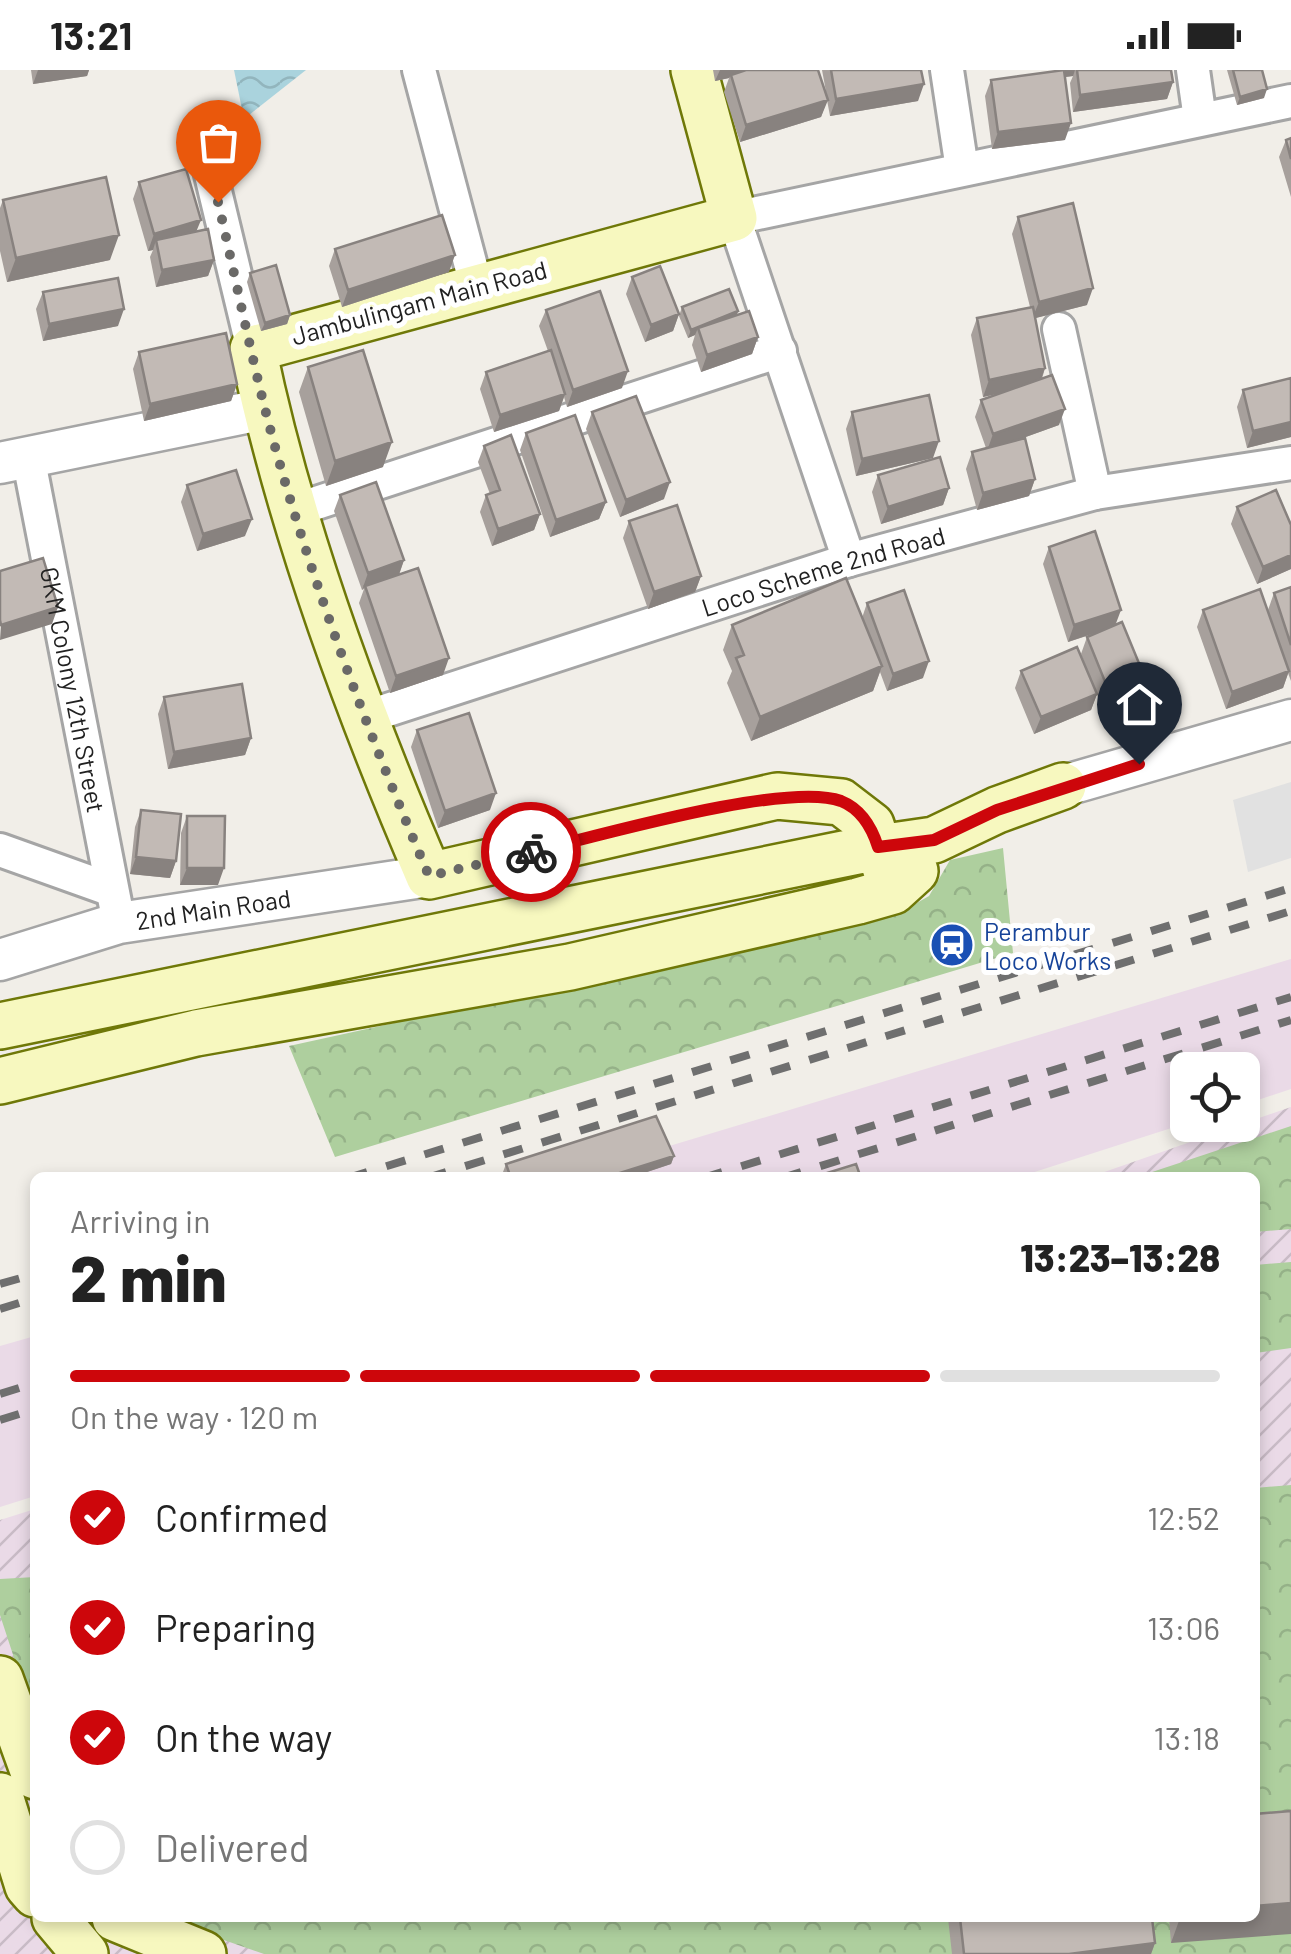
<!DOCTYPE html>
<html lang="en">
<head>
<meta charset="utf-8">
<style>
  :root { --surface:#fff; --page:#f6f6f6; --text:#222; --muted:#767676; --line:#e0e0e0; --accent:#cd060b }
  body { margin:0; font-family:Barlow,sans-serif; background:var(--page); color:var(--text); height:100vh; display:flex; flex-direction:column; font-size:38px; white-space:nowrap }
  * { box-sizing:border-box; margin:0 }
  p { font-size:32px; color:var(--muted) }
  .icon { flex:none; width:55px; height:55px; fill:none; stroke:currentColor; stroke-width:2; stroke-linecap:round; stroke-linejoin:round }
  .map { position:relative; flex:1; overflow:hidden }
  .sheet { position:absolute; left:30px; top:1102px; width:1230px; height:750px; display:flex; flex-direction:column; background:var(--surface); border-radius:15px; box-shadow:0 5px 15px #0003 }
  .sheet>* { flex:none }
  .buttons { position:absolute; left:1170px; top:982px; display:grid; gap:20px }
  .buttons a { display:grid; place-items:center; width:90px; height:90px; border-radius:15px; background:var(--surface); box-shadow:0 5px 15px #0003; font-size:50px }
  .pin { position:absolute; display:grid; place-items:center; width:85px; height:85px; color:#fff; margin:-102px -42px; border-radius:50% 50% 50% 0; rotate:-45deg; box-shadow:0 0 10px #0007 }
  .pin .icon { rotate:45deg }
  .courier { position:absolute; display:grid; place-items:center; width:100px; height:100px; margin:-50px; border:8px solid #cd060b; border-radius:50%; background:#fff; color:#222; box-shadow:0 2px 12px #0007 }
  .head em { font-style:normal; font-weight:800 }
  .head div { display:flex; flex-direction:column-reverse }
  .head { display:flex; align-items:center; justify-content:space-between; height:170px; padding:0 40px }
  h1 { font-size:65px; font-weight:800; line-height:75px }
  .bar { display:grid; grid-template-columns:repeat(4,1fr); gap:15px 10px; align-content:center; height:120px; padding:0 40px }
  .bar i { height:12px; border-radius:8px; background:var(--line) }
  .bar .current { background:var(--accent) }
  .bar p { grid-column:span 4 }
  ol { padding:0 40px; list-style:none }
  li { display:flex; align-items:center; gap:30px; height:110px }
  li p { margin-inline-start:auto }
  li .icon { padding:10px; border-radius:50%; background:var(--accent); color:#fff; stroke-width:4 }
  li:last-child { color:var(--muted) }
  li i { width:55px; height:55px; border:5px solid var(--line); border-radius:50% }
  .status { display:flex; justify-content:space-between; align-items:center; height:70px; padding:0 50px; background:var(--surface); direction:ltr }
  .status svg { height:28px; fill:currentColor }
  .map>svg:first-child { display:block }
  .industrial { fill:url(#industrial-furrows) }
  .railway { fill:#eadae7 }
  .forest { fill:url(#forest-crowns) }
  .parking { fill:#e1e1e1 }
  .water { fill:url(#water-waves) }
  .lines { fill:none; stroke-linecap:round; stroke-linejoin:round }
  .minor-casing { stroke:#a5a5a5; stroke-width:38 }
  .tertiary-casing { stroke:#a5a5a5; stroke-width:45 }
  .secondary-casing { stroke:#6f7808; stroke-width:50 }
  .minor { stroke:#fff; stroke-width:32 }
  .tertiary { stroke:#fff; stroke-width:40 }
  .secondary { stroke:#f7f8bf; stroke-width:45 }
  .rail { stroke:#6f6f6f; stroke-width:8; stroke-dasharray:20 20; stroke-linecap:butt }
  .wall { fill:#a7a09c }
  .shaded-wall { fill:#88827f }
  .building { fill:#c2bab5; stroke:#88827f; stroke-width:2.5 }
  .done { stroke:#6a6967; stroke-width:10; stroke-dasharray:0 18 }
  .route { stroke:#cd060b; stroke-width:12 }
  .labels { text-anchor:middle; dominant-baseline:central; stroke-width:10; stroke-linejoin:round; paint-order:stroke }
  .street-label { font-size:25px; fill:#212121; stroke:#fff }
  .transit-label { font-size:25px; fill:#164399; stroke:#fff; text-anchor:start }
</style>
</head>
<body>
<div class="status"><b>13:21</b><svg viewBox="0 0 49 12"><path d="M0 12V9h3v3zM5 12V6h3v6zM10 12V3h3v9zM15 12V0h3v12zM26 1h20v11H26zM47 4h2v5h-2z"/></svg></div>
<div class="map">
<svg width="1291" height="1884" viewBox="0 0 1291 1884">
  <defs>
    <pattern id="industrial-furrows" width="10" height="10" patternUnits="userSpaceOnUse" patternTransform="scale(2.5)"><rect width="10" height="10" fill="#eadae7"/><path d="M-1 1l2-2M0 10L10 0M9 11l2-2" fill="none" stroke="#c8bbc6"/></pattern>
    <pattern id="forest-crowns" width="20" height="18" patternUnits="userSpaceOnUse" patternTransform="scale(2.5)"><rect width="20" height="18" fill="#aecf9e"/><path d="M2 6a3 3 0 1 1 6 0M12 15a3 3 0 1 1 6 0" fill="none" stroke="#95b188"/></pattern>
    <pattern id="water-waves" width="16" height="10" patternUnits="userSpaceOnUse" patternTransform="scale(2.5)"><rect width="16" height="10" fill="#aad3dd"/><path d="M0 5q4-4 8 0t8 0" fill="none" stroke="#92b5bd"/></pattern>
  </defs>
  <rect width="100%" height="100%" fill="#f1eee8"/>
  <path class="industrial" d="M1291,1037v847h-1291v-434l35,-11v409h1220v-740l-165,-1z"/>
  <path class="railway" d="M1291,889v130l-48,16 -1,-35h-54l-1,53 -168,54 -456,1z
    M35,1266v160l-35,11v-161z"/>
  <path class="forest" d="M1003,778l10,105 -678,204 -46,-111 612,-134 28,-16 21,-36z
    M1291,1056v103l-36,3v-54l-118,-1z
    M1291,1192v86l-36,5v-88z
    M1291,1415v469h-1027l-103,-36h1094v-430z
    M35,1507v145l-35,-107v-36z"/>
  <path class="parking" d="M1291,712v76l-43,14 -15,-72z"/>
  <path class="water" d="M234,0h72l-62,49z"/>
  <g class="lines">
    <defs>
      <g id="minor">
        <path d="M419,0l57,215"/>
        <path d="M947,0l15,99"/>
        <path d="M1193,0l7,49"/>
        <path d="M200,59l53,220"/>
        <path d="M1059,259l36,164"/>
        <path id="s1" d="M28,386l91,467"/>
        <path d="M295,440l485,-159"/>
        <path d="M849,490l-115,-342 557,-117"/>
        <path id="s2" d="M366,647l483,-157 246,-67 196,-30"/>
        <path d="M0,780l109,39"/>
      </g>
      <g id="tertiary">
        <path d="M0,393l265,-54"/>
        <path d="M1063,716l228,-66"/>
        <path id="s3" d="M0,890l119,-37 310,-47"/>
      </g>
      <path id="secondary" d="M694,0l40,148 -481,131c36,175 105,362 176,527l348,-80 64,6 30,23 22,66
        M0,956l858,-175 76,-11 63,-30 66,-24
        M0,1011l196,-48 374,-66 288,-66 35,-10 22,-20
        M0,1609l35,97
        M0,1726l28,90 7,8
        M55,1848l30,36
        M115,1848l88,36"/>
    </defs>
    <use href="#minor" class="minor-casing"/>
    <use href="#tertiary" class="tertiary-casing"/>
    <use href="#secondary" class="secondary-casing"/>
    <use href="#minor" class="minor"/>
    <use href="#tertiary" class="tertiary"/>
    <use href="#secondary" class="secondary"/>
    <path class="rail" d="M348,1108l943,-290
      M427,1108l864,-267
      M703,1108l588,-181
      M782,1108l509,-158
      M0,1214l35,-10
      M0,1239l35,-11
      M0,1324l35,-11
      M0,1350l35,-11"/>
  </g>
  <path class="wall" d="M31,0h58l-2,6 -54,8z
    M713,0h105l9,27 -5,-27h99l-3,31 -88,15 -3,-16 -6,17 -81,25 -16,-50 5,-14 -14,3z
    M1056,0h115l2,12 -6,17 -94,13 -3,-29 3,-7 -8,1v63l-73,9 -7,-53 6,-16 65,-9z
    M1227,0h35l2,28 -27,7z
    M1291,68v59l-12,-40 7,-17z
    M139,112l57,50 18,28 -6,16 -52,11 -6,-30 3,-7 -5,1 -15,-52z
    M3,130l107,60 -103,22 -7,-31v-43z
    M1018,147l69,88 -52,13 10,50 -3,11 17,46 -39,14 15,40 -6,17 -52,14 -11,-41 6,-17 14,-4 -11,-31 6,-17 20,-7 -18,4 -12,-62 6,-17 53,-11 -18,-73z
    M335,179l114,23 -107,35 -13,-41z
    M250,203l40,42 -3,9 -26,7 -14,-49z
    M632,207l47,37 -6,17 -28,11 -19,-48z
    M43,222l75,34 -75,15 -7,-32z
    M682,237l56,4 -1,4 21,22 -6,17 -51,18 -9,-27 3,-10 -7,3 -9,-22z
    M546,240l76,78 -55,19 -3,-10 -5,14 -65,21 -14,-43 6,-17 62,-21 -9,-25z
    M139,282l98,32 -6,17 -87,20 -11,-52z
    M308,297l75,100 -57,19 -27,-94z
    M1291,308v59l-44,11 -10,-41 6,-17z
    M592,342l72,87 -44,18 -34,-88z
    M852,342l81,46 -77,18 -10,-47z
    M526,363l80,69 -7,17 -49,18 -30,-87z
    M484,376l56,68 -6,16 -42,16 -12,-34 6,-17 4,-1 -12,-32z
    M878,405l71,13 -6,17 -62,19 -9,-32z
    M187,415l58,51 -48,15 -16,-49z
    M340,425l64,65 -5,15 44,100 -53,18 -31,-90 5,-14 -2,1 -28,-79z
    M1237,437l54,18v44l-34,15 -26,-60z
    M629,451l72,55 -6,16 -47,17 -25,-71z
    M1049,477l66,78 35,65 -7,17 -36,14 -10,-27 -6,16 -57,24 -19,-46 6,-17 71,11 -11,-28 6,-17 15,-6 -34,11 -25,-78z
    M1291,517v94l-3,-8 -5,15 -57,21 -29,-82 6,-17 74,27 -9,-27 6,-17z
    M867,533l56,75 -36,13 -7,-19 -7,19 -122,50 -24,-58 5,-12 -9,-21 9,-25 130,-7z
    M164,627l87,41 -6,17 -77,14 -10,-55z
    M417,660l73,80 -52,18 -27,-81z
    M141,740l35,51 -6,17 -40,-4 5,-47z
    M187,746l31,69h-38l1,-52z
    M674,1086l-3,8 -42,14h-124l-2,-6 3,-8z
    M948,1848h204l3,25 -4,11h-199z
    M1169,1848h86l-84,25z"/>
  <path class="shaded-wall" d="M38,0h51l-2,6 -54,8z
    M720,0h42l-31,5 -2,3 -14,3z
    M1060,0h15l-2,6 -16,2z
    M1173,12l-6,17 -94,13 7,-17z
    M924,14l-6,17 -88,15 6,-17z
    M1267,19l-3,9 -27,7 3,-8z
    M828,30l-7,17 -81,25 6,-17z
    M1071,53l-6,17 -73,9 6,-17z
    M201,150l-7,17 -38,3 -3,10 -5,1 6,-17z
    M119,165l-9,25 -103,22 9,-24z
    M455,185l-6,17 -107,35 6,-17z
    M214,190l-6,16 -52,11 6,-17z
    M1093,218l-6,17 -55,14 7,-17z
    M124,239l-6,17 -75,15 6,-17z
    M738,241l-3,9 -37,8 -3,7 -7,3 3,-8z
    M679,244l-6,17 -28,11 6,-17z
    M290,245l-3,9 -26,7 4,-8z
    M758,267l-6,17 -51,18 6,-17z
    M1045,298l-6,17 -56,12 6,-17z
    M628,301l-6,17 -55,19 6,-17z
    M237,314l-6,17 -87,20 6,-17z
    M565,324l-6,17 -65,21 6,-17z
    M1065,339l-6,16 -72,26 6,-17z
    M1291,352v15l-44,11 6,-17z
    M939,371l-6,17 -77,18 6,-17z
    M392,372l-9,25 -57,19 9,-25z
    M1035,409l-6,17 -52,14 6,-17z
    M670,412l-6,17 -44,18 6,-17z
    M949,418l-6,17 -62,19 7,-17z
    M606,432l-7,17 -49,18 6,-17z
    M540,444l-6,16 -42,16 6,-17z
    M252,449l-7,17 -48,15 6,-17z
    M1291,485v14l-34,15 6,-17z
    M404,490l-6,17 -33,9 -3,4 6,-17z
    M701,506l-6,16 -47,17 6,-17z
    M58,537l-6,17 -52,16 1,-15z
    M1121,540l-6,16 -47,16 6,-17z
    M449,588l-6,17 -53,18 6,-17z
    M929,591l-6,17 -36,13 6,-17z
    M882,596l-9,25 -122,50 9,-24z
    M1289,601l-6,17 -57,21 6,-17z
    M1150,620l-7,17 -36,14 7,-17z
    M1097,624l-6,16 -57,24 7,-17z
    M251,668l-6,17 -77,14 6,-17z
    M496,723l-6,17 -52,18 7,-17z
    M136,787l40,4 -6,17 -40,-4z
    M187,798h37l-6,17h-38z
    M674,1086l-3,8 -42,14h-25z
    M1291,1833v31l-120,9 9,-25h75v-12z
    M1155,1873l-4,11h-82z"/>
  <path class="building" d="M746,0h72l10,30 -82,25 -15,-50z
    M831,0h90l3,14 -88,15z
    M1064,0l7,53 -73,9 -7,-52z
    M1077,0h94l2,12 -93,13z
    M1233,0h29l5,19 -27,8z
    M1291,68v21l-5,-19z
    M186,99l15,51 -47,14 -15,-52z
    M106,107l13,58 -103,23 -13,-58z
    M1073,133l20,85 -54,14 -21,-85z
    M442,145l13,40 -107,35 -13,-41z
    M208,159l6,31 -52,10 -6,-30z
    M276,195l14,50 -25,8 -15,-50z
    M660,196l19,48 -28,11 -19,-48z
    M118,208l6,31 -75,15 -6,-32z
    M729,219l9,22 -47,19 -9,-23z
    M600,221l28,80 -55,19 -27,-80z
    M1033,237l12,61 -56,12 -12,-62z
    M749,241l9,26 -51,18 -9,-27z
    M226,263l11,51 -87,20 -11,-52z
    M363,280l29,92 -57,19 -27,-94z
    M551,280l14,44 -65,21 -14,-43z
    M1052,305l13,34 -72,25 -12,-34z
    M1291,308v44l-38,9 -10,-41z
    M929,325l10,46 -77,18 -10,-47z
    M636,326l34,86 -44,18 -34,-88z
    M575,345l31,87 -50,18 -30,-87z
    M511,365l29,79 -42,15 -12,-34 14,-5 -16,-44z
    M1025,368l10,41 -52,14 -11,-41z
    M940,387l9,31 -61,19 -10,-32z
    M236,400l16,49 -49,15 -16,-49z
    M376,412l28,78 -36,13 -28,-78z
    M1276,420l15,35v30l-28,12 -26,-60z
    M677,435l24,71 -47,16 -25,-71z
    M1095,461l26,79 -47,15 -25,-78z
    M43,488l15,49 -57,18 -1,-5v-49z
    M418,498l31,90 -53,18 -31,-90z
    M846,508l36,88 -122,51 -24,-59 8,-3 -12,-30z
    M1291,517v58l-17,-52z
    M1260,519l29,82 -57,21 -29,-82z
    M904,520l25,71 -36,13 -26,-71z
    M1122,552l28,68 -36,14 -27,-67z
    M1077,577l20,47 -56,23 -20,-46z
    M242,614l9,54 -77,14 -10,-55z
    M469,643l27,80 -51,18 -28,-81z
    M141,740l40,4 -5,47 -40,-4z
    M187,746h38l-1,52h-37z
    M656,1046l18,40 -70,22h-93l-5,-14z
    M856,1094l5,14h-50z
    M1291,1741v92l-36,3v-92z
    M960,1848h192l3,25 -86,11h-105z"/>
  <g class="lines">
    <path class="done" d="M218,132c16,69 30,139 47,207 39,153 102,322 164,467l102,-24"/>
    <path class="route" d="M531,782c64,-15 255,-71 310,-51 20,8 31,27 37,46l56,-7 63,-30 142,-46"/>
  </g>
  <defs>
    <symbol id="station-disc" viewBox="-11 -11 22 22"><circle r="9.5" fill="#1a4fb4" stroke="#fff"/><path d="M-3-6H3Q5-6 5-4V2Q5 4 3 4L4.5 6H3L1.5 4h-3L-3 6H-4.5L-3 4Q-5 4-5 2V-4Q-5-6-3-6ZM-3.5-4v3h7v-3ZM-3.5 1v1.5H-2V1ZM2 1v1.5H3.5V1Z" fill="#fff"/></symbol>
  </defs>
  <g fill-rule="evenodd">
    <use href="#station-disc" x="927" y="850" width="50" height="50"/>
  </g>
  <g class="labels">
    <g class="street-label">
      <text transform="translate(419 232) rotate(-15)">Jambulingam Main Road</text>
      <text stroke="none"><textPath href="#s2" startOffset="480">Loco Scheme 2nd Road</textPath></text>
      <text stroke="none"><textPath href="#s1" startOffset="238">GKM Colony 12th Street</textPath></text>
      <text stroke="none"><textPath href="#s3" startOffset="220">2nd Main Road</textPath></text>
    </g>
    <g class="transit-label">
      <text x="984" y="861">Perambur<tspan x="984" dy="29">Loco Works</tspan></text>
    </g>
  </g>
</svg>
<div class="buttons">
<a><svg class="icon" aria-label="locate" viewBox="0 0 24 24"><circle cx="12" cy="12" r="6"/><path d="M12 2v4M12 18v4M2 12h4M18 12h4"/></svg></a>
</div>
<div class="pin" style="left:218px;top:132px;background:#ea580c"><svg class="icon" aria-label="bag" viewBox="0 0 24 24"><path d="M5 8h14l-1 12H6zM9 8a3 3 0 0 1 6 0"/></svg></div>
<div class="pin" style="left:1139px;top:694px;background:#1f2937"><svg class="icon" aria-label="home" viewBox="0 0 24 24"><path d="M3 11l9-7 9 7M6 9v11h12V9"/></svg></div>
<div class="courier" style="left:531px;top:782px"><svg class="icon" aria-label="bike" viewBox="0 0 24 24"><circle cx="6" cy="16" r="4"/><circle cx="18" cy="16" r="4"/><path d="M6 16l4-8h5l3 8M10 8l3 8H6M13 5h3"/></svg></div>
<section class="sheet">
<div class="head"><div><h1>2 min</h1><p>Arriving in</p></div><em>13:23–13:28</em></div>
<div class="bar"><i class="current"></i><i class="current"></i><i class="current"></i><i></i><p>On the way · 120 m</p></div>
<ol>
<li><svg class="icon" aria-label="check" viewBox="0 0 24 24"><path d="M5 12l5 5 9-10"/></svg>Confirmed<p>12:52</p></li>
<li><svg class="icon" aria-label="check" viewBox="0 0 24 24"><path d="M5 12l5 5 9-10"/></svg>Preparing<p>13:06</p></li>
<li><svg class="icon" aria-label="check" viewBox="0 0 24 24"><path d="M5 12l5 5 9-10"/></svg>On the way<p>13:18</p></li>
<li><i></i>Delivered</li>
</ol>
</section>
</div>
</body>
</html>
